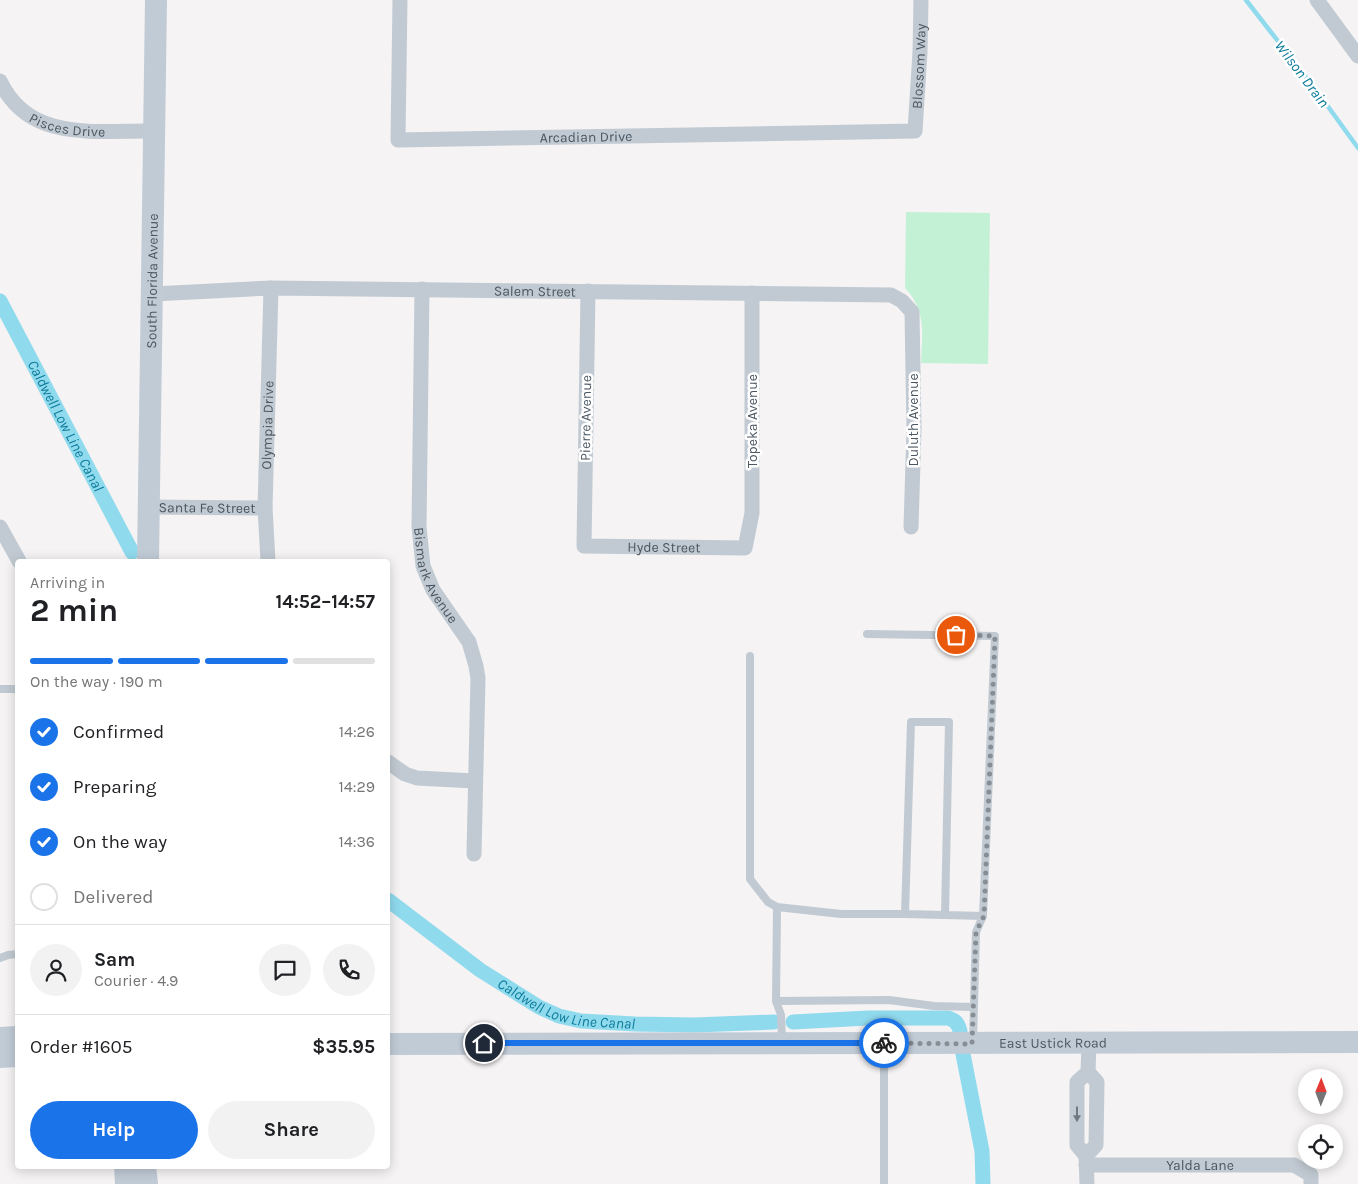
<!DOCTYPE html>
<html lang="en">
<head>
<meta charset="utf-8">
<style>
  :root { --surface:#fff; --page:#f2f2f2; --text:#202124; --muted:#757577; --line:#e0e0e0; --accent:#1a73e8 }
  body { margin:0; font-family:Karla,sans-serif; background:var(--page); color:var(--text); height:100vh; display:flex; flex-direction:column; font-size:19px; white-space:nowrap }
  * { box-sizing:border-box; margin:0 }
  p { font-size:16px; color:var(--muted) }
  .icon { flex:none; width:28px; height:28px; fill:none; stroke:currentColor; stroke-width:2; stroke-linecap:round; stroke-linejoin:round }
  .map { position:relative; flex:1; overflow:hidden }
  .details { position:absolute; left:15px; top:559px; width:375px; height:610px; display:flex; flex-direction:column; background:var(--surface); border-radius:5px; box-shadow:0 2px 12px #0003 }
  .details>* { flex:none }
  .needle { width:32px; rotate:1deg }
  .controls { position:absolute; left:1298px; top:1069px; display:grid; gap:10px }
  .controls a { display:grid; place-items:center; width:45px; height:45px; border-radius:50%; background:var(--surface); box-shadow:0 2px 12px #0003; font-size:25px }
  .pin { position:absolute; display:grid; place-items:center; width:42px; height:42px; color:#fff; margin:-21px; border:2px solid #fff; border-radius:50%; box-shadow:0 1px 5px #0007 }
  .courier { position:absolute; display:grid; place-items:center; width:50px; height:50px; margin:-25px; border:4px solid #1a73e8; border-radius:50%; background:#fff; color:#222; box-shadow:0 1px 6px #0007 }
  .summary em { font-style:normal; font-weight:700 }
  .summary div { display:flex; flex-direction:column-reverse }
  .summary { display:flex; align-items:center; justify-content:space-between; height:85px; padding:0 15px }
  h1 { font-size:32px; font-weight:700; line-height:38px }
  .bar { display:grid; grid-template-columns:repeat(4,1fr); gap:8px 5px; align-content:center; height:60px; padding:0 15px }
  .bar i { height:6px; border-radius:4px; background:var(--line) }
  .bar .on { background:var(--accent) }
  .bar p { grid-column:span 4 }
  .line { display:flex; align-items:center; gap:12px; padding:0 15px; border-top:1px solid var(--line) }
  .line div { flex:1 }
  .round { display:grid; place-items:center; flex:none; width:52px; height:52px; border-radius:26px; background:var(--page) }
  ol { padding:0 15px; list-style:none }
  li { display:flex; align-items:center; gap:15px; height:55px }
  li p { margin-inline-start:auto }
  li .icon { padding:5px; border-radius:50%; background:var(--accent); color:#fff; stroke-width:4 }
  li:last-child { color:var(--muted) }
  li i { width:28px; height:28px; border:2px solid var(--line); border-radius:50% }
  .cta { display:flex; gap:10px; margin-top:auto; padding:10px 15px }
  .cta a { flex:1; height:58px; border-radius:30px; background:var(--accent); color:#fff; font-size:20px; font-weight:700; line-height:58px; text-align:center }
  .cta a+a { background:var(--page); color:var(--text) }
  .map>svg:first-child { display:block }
  .green { fill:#c3f1d5 }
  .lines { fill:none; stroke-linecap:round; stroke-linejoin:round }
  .stream { stroke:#90daee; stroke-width:4.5 }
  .canal { stroke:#90daee; stroke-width:15 }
  .lane { stroke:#c1cad2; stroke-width:8 }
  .street { stroke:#c1cad2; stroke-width:15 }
  .secondary { stroke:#c1cbd6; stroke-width:22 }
  .oneway { fill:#6e7983 }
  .done { stroke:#868d94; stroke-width:5; stroke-dasharray:0 9 }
  .route { stroke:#1a73e8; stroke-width:6 }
  .labels { text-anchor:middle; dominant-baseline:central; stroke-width:5; stroke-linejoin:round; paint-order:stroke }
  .street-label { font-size:14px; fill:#4a5661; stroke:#fff }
  .water-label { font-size:15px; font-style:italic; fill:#0c7c9b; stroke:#fff }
</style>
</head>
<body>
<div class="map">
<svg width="1358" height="1184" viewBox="0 0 1358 1184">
  <rect width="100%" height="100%" fill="#f5f3f3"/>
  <path class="green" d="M906,212l84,1 -2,151 -67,-1c1,-29 6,-52 -16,-75z"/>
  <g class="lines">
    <path class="stream" d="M1246,0l73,94 39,54"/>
    <g class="canal">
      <path id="s1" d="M0,301l132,251"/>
      <path id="s2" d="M388,900l92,70 59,37 20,9 22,5 54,3 59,1 80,-3"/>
      <path d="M793,1022l75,-4h80c7,2 10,5 12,13"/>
      <path d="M963,1054l19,97 1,33"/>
    </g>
    <path class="lane" d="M867,634l128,2 -12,280 -7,16 -3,110
      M750,656v223l18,23 9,5 -1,94 5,14 1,26
      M0,689h18
      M777,907l64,7h64
      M945,915l4,-193h-38l-6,192 78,2
      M0,958l8,-3 10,-1
      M776,1001l113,-1 45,6 39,1
      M884,1045v139"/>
    <g class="street">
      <path id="s3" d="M400,0l-2,140 517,-9 5,-79 1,-52"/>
      <path d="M1317,0l41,56"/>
      <path id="s4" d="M0,81c29,62 96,49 154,50"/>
      <path id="s5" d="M422,289l-3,238 4,39 10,24 36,52 7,24 2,12 -4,176"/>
      <path id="s6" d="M588,291l-4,255 161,2 7,-35v-220"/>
      <path id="s7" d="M153,294l118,-6 620,7 11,6 10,11 2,117 -3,98"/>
      <path id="s8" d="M149,507l116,1"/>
      <path d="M0,527l19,34"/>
      <path id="s9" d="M268,561l-3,-53 6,-220"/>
      <path d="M388,762l17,12 12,4 58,3"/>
      <path d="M1086,1156l10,-11 1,-63 -9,-10"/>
      <path id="s10" d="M1086,1165h208l17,10v9"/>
      <path d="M1087,1184l-1,-28 -9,-11v-63l11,-10 1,-29"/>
    </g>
    <g class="secondary">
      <path id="s11" d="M148,561l8,-561"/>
      <path d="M0,1038l18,-1"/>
      <path id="s12" d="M388,1044l970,-2"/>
      <path d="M0,1057l18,-1"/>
      <path d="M125,1166l1,18"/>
      <path d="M145,1166l2,18"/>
    </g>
  </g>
  <defs><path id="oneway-solid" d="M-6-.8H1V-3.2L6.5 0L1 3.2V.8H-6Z" transform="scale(1.25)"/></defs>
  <use class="oneway" href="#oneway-solid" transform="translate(1077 1114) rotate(90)"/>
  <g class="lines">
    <path class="done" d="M884,1043l88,1 4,-112 8,-16 11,-280 -39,-1"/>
    <path class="route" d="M484,1043h400"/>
  </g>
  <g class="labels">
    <g class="street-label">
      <text stroke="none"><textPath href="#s3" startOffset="722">Blossom Way</textPath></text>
      <text stroke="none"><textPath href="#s4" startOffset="86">Pisces Drive</textPath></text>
      <text stroke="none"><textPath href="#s3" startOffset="328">Arcadian Drive</textPath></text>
      <text stroke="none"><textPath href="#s11" startOffset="280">South Florida Avenue</textPath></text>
      <text stroke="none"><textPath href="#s7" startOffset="382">Salem Street</textPath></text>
      <text transform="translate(586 418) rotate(-89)">Pierre Avenue</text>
      <text transform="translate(913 420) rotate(-90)">Duluth Avenue</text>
      <text transform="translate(752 421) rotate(-90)">Topeka Avenue</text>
      <text stroke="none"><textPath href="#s9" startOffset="136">Olympia Drive</textPath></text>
      <text stroke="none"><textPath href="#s8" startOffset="58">Santa Fe Street</textPath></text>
      <text stroke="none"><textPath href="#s6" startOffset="335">Hyde Street</textPath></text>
      <text stroke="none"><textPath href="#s5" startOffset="290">Bismark Avenue</textPath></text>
      <text stroke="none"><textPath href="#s12" startOffset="665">East Ustick Road</textPath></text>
      <text stroke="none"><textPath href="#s10" startOffset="114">Yalda Lane</textPath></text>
    </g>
    <g class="water-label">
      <text transform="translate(1302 74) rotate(53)">Wilson Drain</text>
      <text stroke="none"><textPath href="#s1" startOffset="141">Caldwell Low Line Canal</textPath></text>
      <text stroke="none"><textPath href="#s2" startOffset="211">Caldwell Low Line Canal</textPath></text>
    </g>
  </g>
</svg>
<div class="controls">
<a><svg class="needle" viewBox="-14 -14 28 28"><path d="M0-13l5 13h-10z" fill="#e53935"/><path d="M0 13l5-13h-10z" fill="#757577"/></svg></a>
<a><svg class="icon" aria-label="locate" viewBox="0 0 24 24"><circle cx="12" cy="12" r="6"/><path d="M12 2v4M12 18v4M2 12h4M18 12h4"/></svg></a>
</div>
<div class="pin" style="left:956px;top:635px;background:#ea580c"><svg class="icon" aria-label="bag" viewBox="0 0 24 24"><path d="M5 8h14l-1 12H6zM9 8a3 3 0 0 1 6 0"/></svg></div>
<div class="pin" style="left:484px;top:1043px;background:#1f2937"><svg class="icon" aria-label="home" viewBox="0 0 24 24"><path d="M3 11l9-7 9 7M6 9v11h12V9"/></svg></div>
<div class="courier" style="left:884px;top:1043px"><svg class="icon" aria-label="bike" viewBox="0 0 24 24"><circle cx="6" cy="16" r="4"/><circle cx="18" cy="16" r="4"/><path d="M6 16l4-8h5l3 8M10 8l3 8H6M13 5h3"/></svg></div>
<section class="details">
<div class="summary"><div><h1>2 min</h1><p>Arriving in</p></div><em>14:52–14:57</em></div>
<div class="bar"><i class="on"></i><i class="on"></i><i class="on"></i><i></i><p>On the way · 190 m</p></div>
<ol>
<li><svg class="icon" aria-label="check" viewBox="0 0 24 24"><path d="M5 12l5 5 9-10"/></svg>Confirmed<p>14:26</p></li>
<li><svg class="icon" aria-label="check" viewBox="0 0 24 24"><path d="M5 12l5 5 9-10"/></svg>Preparing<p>14:29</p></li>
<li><svg class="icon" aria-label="check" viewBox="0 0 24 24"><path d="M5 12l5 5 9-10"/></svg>On the way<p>14:36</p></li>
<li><i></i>Delivered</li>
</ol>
<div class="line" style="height:90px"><a class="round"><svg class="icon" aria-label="person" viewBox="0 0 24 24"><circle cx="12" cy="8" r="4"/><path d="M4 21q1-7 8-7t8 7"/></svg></a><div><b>Sam</b><p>Courier · 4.9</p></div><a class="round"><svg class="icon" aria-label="chat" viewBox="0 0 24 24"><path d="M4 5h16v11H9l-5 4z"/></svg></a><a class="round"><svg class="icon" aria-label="phone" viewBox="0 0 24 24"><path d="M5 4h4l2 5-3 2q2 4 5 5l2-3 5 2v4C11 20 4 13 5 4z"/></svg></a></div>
<div class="line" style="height:65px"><div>Order #1605</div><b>$35.95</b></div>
<div class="cta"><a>Help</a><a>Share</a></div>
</section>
</div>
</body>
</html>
